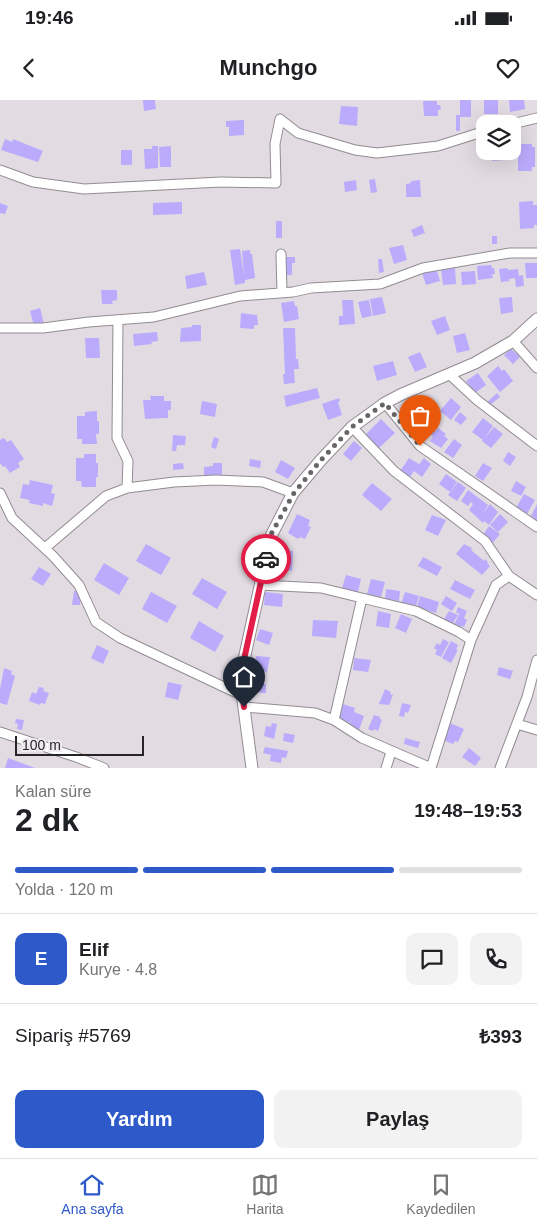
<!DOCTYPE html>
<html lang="tr">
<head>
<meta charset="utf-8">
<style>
  :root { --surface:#fff; --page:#f2f2f2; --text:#202124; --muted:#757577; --line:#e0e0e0; --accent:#2e59c8 }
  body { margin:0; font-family:Arial,sans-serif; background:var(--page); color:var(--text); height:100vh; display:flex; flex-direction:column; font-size:19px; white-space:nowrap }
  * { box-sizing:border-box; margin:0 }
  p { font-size:16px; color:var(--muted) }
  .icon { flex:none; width:28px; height:28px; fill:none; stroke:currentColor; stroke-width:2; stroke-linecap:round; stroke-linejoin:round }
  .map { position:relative; height:668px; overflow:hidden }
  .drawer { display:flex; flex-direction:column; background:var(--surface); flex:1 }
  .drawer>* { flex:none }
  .buttons { position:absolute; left:476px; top:15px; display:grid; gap:10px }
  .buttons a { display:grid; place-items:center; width:45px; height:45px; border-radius:10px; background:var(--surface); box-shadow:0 5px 20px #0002; font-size:25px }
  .scale { position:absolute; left:15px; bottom:12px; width:129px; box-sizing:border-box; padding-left:5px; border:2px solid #262426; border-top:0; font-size:14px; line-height:18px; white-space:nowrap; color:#262426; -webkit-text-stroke:4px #efe9f0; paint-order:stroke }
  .pin { position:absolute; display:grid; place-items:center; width:42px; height:42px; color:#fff; margin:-51px -21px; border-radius:50% 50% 50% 0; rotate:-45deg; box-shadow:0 0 5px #0007 }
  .pin .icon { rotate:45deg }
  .courier { position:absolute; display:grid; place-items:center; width:50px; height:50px; margin:-25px; border:4px solid #e11d48; border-radius:50%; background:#fff; color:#222; box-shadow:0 1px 6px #0007 }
  .headline em { font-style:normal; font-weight:600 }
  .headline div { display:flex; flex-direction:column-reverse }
  .headline { display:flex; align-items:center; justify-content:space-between; height:85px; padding:0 15px }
  h1 { font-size:32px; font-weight:600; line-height:38px }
  .bar { display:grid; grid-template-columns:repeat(4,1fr); gap:8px 5px; align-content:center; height:60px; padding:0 15px }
  .bar i { height:6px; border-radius:4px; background:var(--line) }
  .bar .selected { background:var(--accent) }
  .bar p { grid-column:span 4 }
  .line { display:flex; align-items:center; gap:12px; padding:0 15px; border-top:1px solid var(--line) }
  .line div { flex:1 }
  .round { display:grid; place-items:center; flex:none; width:52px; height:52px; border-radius:10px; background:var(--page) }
  .button { display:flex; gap:10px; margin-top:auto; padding:10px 15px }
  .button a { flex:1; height:58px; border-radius:10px; background:var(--accent); color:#fff; font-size:20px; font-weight:600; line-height:58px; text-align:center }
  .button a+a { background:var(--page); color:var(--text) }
  .status { display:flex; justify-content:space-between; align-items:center; height:35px; padding:0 25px; background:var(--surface); direction:ltr }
  .status svg { height:14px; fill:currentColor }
  header { display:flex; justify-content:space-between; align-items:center; height:65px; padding:0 15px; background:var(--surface); font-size:22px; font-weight:600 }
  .menu { display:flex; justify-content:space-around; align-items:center; height:70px; border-top:1px solid var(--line); background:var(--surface); font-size:14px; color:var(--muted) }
  .menu a { display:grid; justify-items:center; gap:2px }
  .menu .selected { color:var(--accent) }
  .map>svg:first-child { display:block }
  .building { fill:#baabfc }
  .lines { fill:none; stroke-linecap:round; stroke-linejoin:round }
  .minor-casing { stroke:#928c92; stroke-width:11 }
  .tertiary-casing { stroke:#928c92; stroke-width:13 }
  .minor { stroke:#fff; stroke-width:9 }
  .tertiary { stroke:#fff; stroke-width:11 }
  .done { stroke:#686468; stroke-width:5; stroke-dasharray:0 9 }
  .route { stroke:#e11d48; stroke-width:6 }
</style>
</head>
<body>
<div class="status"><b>19:46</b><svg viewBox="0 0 49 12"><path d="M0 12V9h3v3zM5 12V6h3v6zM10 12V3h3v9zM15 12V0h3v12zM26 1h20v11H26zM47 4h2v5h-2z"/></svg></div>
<header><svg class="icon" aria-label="back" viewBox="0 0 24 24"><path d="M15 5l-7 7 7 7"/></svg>Munchgo<svg class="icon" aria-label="heart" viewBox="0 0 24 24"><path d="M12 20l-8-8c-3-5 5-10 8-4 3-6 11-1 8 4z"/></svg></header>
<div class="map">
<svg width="537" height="668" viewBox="0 0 537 668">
  <rect width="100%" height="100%" fill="#e2dce2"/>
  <path class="building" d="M143,0h12l1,9 -12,2z
    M460,0h11v17h-11v14h-4v-16h4z
    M484,0h14v14h-14z
    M509,0h15l1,9 -15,3z
    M423,1h14v4h3l1,5h-3v6h-14z
    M341,6l17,1 -1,19 -18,-2z
    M244,20v15l-15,1v-9h-3v-6z
    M5,39l7,3 1,-3 30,12 -5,11 -37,-12z
    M518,44h14v3h3v20h-3v4h-14z
    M152,46h6v22l-13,1 -1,-20h8z
    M171,46v21h-11l-1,-20z
    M121,50h11v15h-11z
    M491,51h14l1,9 -14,1v-4l-3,1v-5h2z
    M375,79l2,13 -6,1 -2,-13z
    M356,80l1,10 -12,2 -1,-10z
    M420,80l1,17h-15v-13l5,-1v-2z
    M533,101v4h4v20h-3v3l-14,1 -1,-27z
    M182,102v12l-29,1v-12z
    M0,103l8,3 -3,8 -5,-1z
    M276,121h6v17h-6z
    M422,125l3,8 -11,4 -3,-7z
    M492,136h5v8h-5z
    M403,145l4,15 -13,4 -5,-16z
    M240,149l4,26 -2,-24 8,-1v4h2l3,24 -10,2v3l-10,2 -5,-35z
    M285,157h10v6h-3v12h-7z
    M378,159h4l2,13 -5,1z
    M525,163h12v15h-11z
    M491,165l1,3h2l1,6h-3l1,4 -15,2 -1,-14z
    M436,168l4,13 -14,4 -4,-12z
    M455,168l1,16 -13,1 -2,-16z
    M507,168l1,2 10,-1 1,7 4,-1 1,11 -8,1 -1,-9 -6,1v2l-8,1 -2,-13z
    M475,171l1,13 -14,1 -1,-13z
    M204,172l3,13 -20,4 -2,-13z
    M101,190h16v10l-5,1 1,3h-11z
    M382,197l4,16 -13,3 -3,-17z
    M512,197l1,15 -12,2 -2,-16z
    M342,200h11l2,24 -16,1v-9h4z
    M369,200l3,16 -10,2 -4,-16z
    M294,201l1,5h2l2,13 -15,3 -3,-19z
    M40,208l4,16 -10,2 -4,-15z
    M241,213l16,2 1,10h-4v4l-14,-1z
    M445,216l5,14 -13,5 -6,-14z
    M192,225h9v16l-21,1 1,-14 11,-1z
    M283,228h12l1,31h2l1,10h-5l1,14 -11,1 -1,-10h2z
    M157,232l1,9 -7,1 1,2 -18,2 -1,-12z
    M465,233l5,17 -13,3 -4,-17z
    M85,238h14l1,20h-14z
    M511,249l9,8 -7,7 -9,-9z
    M420,252l7,15 -12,5 -7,-15z
    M393,261l4,14 -20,6 -4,-15z
    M498,266l4,5 2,-2 9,12 -13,11 -13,-16z
    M478,273l8,12 -11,8 -9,-12z
    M317,288l3,10 -34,9 -2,-11z
    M497,293l3,4 -11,9 -3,-3z
    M150,296h14v5h7v9h-3v8l-23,1 -2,-19h8z
    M339,298l1,3 -2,1 4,13 -14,5 -6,-16z
    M428,298l10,25 -18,7 -10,-25z
    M451,298l10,9 -10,13 -11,-9z
    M202,301l15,3 -2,13 -15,-3z
    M97,311v10h2v13h-3l1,10h-15v-5h-5v-23h8v-4z
    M460,312l7,6 -6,7 -7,-5z
    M483,318l10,8 -10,14 -11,-8z
    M381,319l14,14 -16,15 -13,-14z
    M494,327l9,7 -12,14 -9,-7z
    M438,328l8,6 -2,2 4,3 -7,9 -11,-7 3,-5 -3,-2 3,-5 3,2z
    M173,335l13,1 -1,9h-8l-1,6h-4z
    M214,337l5,2 -3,10 -5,-2z
    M4,338l3,4 4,-2 13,19 -6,4 2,4 -10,6 -5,-7 -2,1 -3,-4v-23z
    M454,339l8,6 -9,13 -9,-6z
    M354,341l8,7 -11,13 -8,-7z
    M508,352l8,5 -6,9 -7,-5z
    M84,354h12v9h2v14h-2v10h-14l-1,-6h-5v-23h8z
    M409,358l10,6 -3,4 8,-10 7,6 -9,13 -8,-6 -4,6 -10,-6z
    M250,359l11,2 -1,7 -11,-2z
    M281,360l14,8 -7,11 -13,-7z
    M183,363l1,6 -11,1v-6z
    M213,363h9v15l-18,-1v-10l9,-1z
    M483,363l9,5 -9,13 -8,-5z
    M446,374l11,8 -7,10 -11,-8z
    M30,380l23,5 -2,8 4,1 -3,12 -9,-3v3l-14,-3 1,-3 -10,-2 3,-14 6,1z
    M516,381l10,6 -5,9 -10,-5z
    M458,382l8,6 -9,13 -9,-6z
    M372,383l20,16 -11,12 -19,-16z
    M468,390l20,15 -6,10 8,-11 8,8 -9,13 -5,-4 -1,2 -14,-13 4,-6 -2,-2 -3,4 -7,-5z
    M524,394l11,6 -8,14 -11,-6z
    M537,404v16l-6,-4z
    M297,414l13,6 -2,6 3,1 -6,12 -5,-2 -2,2 -10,-6z
    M500,414l8,8 -10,10 -8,-7z
    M432,415l14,5 -8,16 -13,-6z
    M489,426l11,8 -8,10 -10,-8z
    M146,444l25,14 -10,17 -25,-14z
    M464,444l8,4 -1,2 13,11 1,-2 3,3 -1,1 3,3 -8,9 -26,-21z
    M284,450l9,1 -1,20 -18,-3 2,-9 3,1 1,-3 2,1z
    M423,457l19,10 -5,9 -19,-10z
    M104,463l25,15 -10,17 -25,-15z
    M39,467l12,7 -8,12 -12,-7z
    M346,475l15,4 -3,13 -16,-4z
    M202,478l25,14 -10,17 -25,-15z
    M371,479l14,3 -4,15 -14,-3z
    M455,480l20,10 -5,9 -20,-10z
    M386,489l14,2 -1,10 -14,-2z
    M74,491h7l-1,14h-8z
    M151,492l26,14 -10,17 -25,-14z
    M265,492l18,2 -1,13 -18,-2z
    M405,492l14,4 -3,10 -4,-2 -1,4 -10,-4z
    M420,496l19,6 -3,11 -19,-6z
    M446,496l11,7 -5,8 -11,-7z
    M458,507l9,4 -3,7 3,2 -3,7 -3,-1 -2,4 -6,-3 7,-15 -2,2 -2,-2z
    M378,511l13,3 -2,14 -13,-2z
    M449,511l9,4 -7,11 -8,-5z
    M401,514l11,5 -6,14 -11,-5z
    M313,520l25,1 -2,17 -24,-2z
    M199,521l25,15 -9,16 -25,-14z
    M260,529l13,4 -4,12 -13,-5z
    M443,539l6,3 -8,15 -6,-3 2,-4 -3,-2 3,-5 3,2z
    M451,541l7,4 -2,5h2l-7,13 -9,-5z
    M97,545l12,6 -6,13 -12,-6z
    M256,556l14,1 -3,15 -13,-2z
    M354,558l17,2 -3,12 -15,-2z
    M499,567l14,4 -3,8 -13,-4z
    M4,568l8,3 -1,3 4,2 -8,29 -7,-2v-14z
    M168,582l14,3 -4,15 -13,-3z
    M253,582l13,2v9l-14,-1z
    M39,587l5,1 -1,3 6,2 -4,11 -4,-1 -1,2 -11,-4 3,-9 4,2z
    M385,589l6,3 -1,2 3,1 -4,10 -10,-1z
    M402,603l9,2 -3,8 -3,-1 -1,5 -5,-1z
    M343,604l12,4 -1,4 10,4 -5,14 -10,-3 4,-12 -3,8 -12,-5z
    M374,615l6,2v2l2,1 -4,11 -4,-2 -1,2 -5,-2z
    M16,619l8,1 -2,10 -5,-1 1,-5 -3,-1z
    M272,623l5,1 -3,15 -10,-3 2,-10 5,1z
    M450,623l14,6 -6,13 -3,-1 -2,3 -10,-4z
    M284,633l11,2 -2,8 -10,-2z
    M405,638l15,4 -2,6 -14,-4z
    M265,647l23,4 -2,7 -4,-1 -1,6 -11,-2 1,-6 -8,-2z
    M469,648l12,10 -6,8 -13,-9z
    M8,658l27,10h-30z"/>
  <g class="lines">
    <defs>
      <path id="minor" d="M512,24l25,-6
        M0,70l33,12 51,7 137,-7 55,1 -1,-39 5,-25 18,14 57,17 22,3 61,-7 47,-15
        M281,154l1,39
        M118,220l-1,118 11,23 -1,27
        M0,228h43l46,-6 65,-5 86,-21 53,-4 18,-4 69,-4 43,-16 87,-15h27
        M513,241l24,27
        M449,274l28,26 60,46
        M385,303l35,43 117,81
        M352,327l42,44 91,70 24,35
        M0,393l12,25 41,38 26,29 17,37 24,16 121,57
        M45,448l61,-52 21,-8 47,-6 42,-2 47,2 30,11
        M260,485l61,3 41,10 -28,122
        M362,498l54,13 43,21 12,8 -40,128
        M471,540l25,-55 13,-9 28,19
        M244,607l71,6 19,7 28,18 69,30
        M517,624l20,6
        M0,632l76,25 28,11
        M386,668l5,-16
        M500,668l27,-71 10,-37"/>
      <path id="tertiary" d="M252,668l-12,-90 31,-142 22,-43 28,-33 31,-33 33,-24 15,-8 75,-32 38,-22 24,-22"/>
    </defs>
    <use href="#minor" class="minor-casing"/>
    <use href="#tertiary" class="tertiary-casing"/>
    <use href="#minor" class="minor"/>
    <use href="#tertiary" class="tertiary"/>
  </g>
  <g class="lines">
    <path class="done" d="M266,459l4,-23 24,-43 27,-33 31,-33 33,-24 35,43"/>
    <path class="route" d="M244,607l-4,-29 26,-119"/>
  </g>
</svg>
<div class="buttons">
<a><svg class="icon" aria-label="layers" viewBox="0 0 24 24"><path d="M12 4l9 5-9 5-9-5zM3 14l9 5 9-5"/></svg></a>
</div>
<div class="scale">100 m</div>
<div class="pin" style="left:420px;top:346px;background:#ea580c"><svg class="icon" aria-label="bag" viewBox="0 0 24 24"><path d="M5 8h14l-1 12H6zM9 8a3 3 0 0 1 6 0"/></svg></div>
<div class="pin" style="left:244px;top:607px;background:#1f2937"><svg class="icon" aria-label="home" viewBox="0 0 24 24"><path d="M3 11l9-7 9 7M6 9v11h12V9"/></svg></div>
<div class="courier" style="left:266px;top:459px"><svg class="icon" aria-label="car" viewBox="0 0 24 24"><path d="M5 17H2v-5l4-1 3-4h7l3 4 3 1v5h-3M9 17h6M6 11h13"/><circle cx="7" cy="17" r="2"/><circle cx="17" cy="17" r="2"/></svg></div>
</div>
<section class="drawer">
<div class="headline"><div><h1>2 dk</h1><p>Kalan süre</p></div><em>19:48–19:53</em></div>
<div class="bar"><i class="selected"></i><i class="selected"></i><i class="selected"></i><i></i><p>Yolda · 120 m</p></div>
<div class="line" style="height:90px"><b class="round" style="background:var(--accent);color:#fff">E</b><div><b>Elif</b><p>Kurye · 4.8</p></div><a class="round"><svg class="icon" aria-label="chat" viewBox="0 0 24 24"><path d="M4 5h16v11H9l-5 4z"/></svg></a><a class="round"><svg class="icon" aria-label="phone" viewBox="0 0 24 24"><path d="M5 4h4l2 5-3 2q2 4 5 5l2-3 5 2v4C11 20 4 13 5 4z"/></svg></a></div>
<div class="line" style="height:65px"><div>Sipariş #5769</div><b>₺393</b></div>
<div class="button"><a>Yardım</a><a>Paylaş</a></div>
</section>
<nav class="menu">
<a class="selected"><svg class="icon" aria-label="home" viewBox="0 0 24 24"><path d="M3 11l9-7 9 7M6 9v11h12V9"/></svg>Ana sayfa</a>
<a><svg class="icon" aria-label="map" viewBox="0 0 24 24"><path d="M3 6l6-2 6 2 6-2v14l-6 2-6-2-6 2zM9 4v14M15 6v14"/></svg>Harita</a>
<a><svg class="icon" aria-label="saved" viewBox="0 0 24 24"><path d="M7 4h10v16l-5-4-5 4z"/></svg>Kaydedilen</a>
</nav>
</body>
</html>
